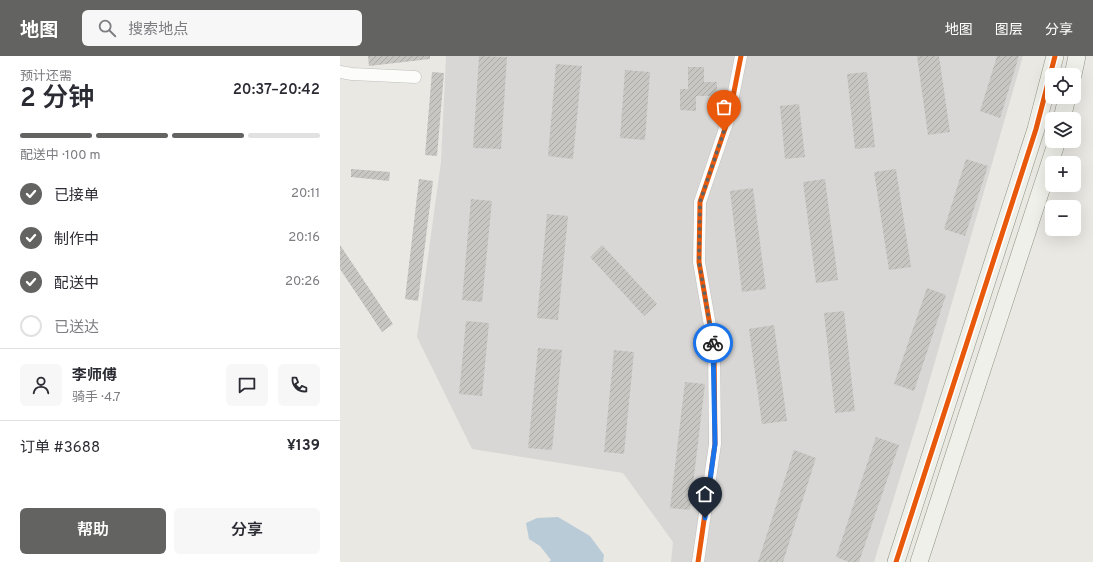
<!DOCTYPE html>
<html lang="zh">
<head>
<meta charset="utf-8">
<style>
  :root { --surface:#fff; --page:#f7f7f7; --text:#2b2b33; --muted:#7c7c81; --line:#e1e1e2; --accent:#636361 }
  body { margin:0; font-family:Overpass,"Noto Sans SC",sans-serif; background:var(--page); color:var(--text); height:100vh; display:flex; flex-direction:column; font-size:15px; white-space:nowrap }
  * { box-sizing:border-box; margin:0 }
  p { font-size:13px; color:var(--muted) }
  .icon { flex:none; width:22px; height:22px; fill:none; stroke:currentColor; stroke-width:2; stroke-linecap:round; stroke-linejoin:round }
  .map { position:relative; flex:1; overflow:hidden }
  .drawer { display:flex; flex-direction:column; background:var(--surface); width:340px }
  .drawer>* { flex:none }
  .fabs { position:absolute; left:705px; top:12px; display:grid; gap:8px }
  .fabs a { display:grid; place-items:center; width:36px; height:36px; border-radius:6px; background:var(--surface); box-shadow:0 4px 16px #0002; font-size:20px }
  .pin { position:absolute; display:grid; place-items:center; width:34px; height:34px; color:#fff; margin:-41px -17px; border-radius:50% 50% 50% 0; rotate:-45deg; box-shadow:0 0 4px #0007 }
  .pin .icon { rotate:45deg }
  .courier { position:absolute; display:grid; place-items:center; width:40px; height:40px; margin:-20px; border:3px solid #1a73e8; border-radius:50%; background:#fff; color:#222; box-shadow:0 1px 5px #0007 }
  .head em { font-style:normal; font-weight:600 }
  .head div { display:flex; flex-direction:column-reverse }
  .head { display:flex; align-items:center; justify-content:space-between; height:68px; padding:0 20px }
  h1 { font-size:26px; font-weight:600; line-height:30px }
  .bar { display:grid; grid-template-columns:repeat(4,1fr); gap:6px 4px; align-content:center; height:48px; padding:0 20px }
  .bar i { height:5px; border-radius:3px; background:var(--line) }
  .bar .on { background:var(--accent) }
  .bar p { grid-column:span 4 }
  .line { display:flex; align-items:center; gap:10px; padding:0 20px; border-top:1px solid var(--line) }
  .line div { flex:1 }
  .round { display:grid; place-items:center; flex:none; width:42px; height:42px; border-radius:6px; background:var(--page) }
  ol { padding:0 20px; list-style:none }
  li { display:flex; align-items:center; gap:12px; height:44px }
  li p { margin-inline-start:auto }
  li .icon { padding:4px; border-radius:50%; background:var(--accent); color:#fff; stroke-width:4 }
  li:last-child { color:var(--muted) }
  li i { width:22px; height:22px; border:2px solid var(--line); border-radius:50% }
  .button { display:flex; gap:8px; margin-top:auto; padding:8px 20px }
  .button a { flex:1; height:46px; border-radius:6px; background:var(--accent); color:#fff; font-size:16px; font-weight:600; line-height:46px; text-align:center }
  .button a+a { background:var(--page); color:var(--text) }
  header { display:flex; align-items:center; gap:24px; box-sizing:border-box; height:56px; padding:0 20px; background:var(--accent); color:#fff }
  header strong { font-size:19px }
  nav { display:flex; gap:22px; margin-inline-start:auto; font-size:14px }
  .search { width:280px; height:36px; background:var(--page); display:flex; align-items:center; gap:10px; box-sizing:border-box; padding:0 14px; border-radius:6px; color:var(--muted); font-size:15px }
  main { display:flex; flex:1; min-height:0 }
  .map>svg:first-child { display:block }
  .residential { fill:#d8d7d5 }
  .water { fill:#bacbd8 }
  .building { fill:url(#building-hatch) }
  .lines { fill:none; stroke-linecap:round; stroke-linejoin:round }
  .street-casing { stroke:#bfbebc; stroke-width:13 }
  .secondary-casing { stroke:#8b907e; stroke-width:18 }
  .street { stroke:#fcfcfb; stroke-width:12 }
  .secondary { stroke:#eff0e9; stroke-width:17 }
  .cycleway-casing { stroke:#fff; stroke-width:8 }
  .cycleway { stroke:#e8590c; stroke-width:5 }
  .done { stroke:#636361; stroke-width:4; stroke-dasharray:0 7.2 }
  .route { stroke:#1a73e8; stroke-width:5 }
</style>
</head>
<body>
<header>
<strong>地图</strong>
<div class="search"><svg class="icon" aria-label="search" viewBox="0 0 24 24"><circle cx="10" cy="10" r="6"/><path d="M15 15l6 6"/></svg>搜索地点</div>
<nav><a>地图</a><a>图层</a><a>分享</a></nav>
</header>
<main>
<section class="drawer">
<div class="head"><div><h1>2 分钟</h1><p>预计还需</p></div><em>20:37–20:42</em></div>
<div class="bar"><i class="on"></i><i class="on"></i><i class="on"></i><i></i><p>配送中 · 100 m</p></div>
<ol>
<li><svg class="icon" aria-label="check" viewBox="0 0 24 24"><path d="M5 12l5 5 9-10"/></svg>已接单<p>20:11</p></li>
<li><svg class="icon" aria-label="check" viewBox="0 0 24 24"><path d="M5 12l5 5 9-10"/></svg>制作中<p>20:16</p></li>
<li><svg class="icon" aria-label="check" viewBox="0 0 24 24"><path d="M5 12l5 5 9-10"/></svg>配送中<p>20:26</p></li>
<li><i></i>已送达</li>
</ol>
<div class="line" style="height:72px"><a class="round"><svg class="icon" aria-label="person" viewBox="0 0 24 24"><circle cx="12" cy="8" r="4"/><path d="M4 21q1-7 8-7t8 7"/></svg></a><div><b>李师傅</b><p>骑手 · 4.7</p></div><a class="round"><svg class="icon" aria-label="chat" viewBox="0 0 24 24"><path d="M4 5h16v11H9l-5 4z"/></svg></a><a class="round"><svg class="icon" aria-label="phone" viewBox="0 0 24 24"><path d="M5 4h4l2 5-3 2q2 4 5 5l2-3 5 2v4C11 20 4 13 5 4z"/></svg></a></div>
<div class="line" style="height:52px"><div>订单 #3688</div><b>¥139</b></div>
<div class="button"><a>帮助</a><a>分享</a></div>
</section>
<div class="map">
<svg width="753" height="506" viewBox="0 0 753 506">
  <defs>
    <pattern id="building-hatch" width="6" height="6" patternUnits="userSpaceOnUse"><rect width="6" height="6" fill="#c7c6c3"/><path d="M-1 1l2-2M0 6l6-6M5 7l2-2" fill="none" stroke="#aaaaa7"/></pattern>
  </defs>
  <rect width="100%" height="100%" fill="#e9e8e3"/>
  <path class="residential" d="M106,0h577l-102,354 -47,152h-203l2,-20 -50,-69 -151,-24 -55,-112 24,-175z"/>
  <path class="water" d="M218,461l32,19 14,19 -1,7h-54l2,-2 -11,-14 -11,-7 -3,-16 11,-5z"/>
  <path class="building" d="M28,0h62v3l-61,7z
    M139,0l28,1 -6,92 -28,-1z
    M577,0h22l11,76 -22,3z
    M657,0h22l-19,62 -20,-7z
    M216,8l26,2 -9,93 -25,-3z
    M348,11h16v15h13v14h-21v15l-16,-1v-21h8z
    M285,14l25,2 -5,68 -25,-2z
    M92,16l12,1 -7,83 -12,-1z
    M527,16l8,75 -20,2 -8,-75z
    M459,48l6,53 -20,2 -5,-53z
    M626,103l22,7 -23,70 -21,-7z
    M11,113l39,3 -1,9 -38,-4z
    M556,113l15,98 -22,3 -15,-98z
    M79,123l14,2 -15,120 -13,-2z
    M485,123l13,101 -22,3 -13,-101z
    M413,132l13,101 -24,3 -12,-101z
    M131,143l21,2 -10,101 -20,-2z
    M207,158l21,2 -10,104 -21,-2z
    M0,189l53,79 -11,8 -42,-63z
    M262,189l55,59 -13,12 -54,-59z
    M587,232l19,7 -32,96 -20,-7z
    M504,255l11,100 -20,2 -11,-100z
    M126,265l23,2 -7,73 -23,-2z
    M434,269l13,96 -25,3 -13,-95z
    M198,292l24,2 -10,100 -24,-2z
    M274,294l20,2 -10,102 -20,-2z
    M345,326l20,2 -15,126 -20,-2z
    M536,381l23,8 -40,117h-10l-13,-5z
    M454,394l22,8 -33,104h-25z"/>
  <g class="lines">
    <defs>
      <path id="street" d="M0,16l12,2 63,3
        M358,506l17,-118 -1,-95 -15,-87 1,-60 29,-85 12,-61"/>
      <path id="secondary" d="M733,19l4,-19
        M722,63l5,-22
        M556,506l140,-433 19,-73
        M579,506l138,-421"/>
    </defs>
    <use href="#street" class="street-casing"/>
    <use href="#secondary" class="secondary-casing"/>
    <use href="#street" class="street"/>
    <use href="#secondary" class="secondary"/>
    <defs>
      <path id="cycleway" d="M358,506l17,-118 -1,-95 -15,-87 1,-60 29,-85 12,-61
        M556,506l140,-433 19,-73"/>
    </defs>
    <use href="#cycleway" class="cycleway-casing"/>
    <use href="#cycleway" class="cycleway"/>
  </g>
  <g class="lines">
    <path class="done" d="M373,287l-14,-81 1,-60 24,-71"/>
    <path class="route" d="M365,462l10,-74 -2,-101"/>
  </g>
</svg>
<div class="fabs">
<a><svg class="icon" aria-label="locate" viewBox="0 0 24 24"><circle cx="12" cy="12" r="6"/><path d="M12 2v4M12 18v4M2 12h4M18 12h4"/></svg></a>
<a><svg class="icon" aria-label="layers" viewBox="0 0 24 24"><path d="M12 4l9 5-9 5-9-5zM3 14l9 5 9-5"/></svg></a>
<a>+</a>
<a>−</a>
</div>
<div class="pin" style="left:384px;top:75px;background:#ea580c"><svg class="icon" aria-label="bag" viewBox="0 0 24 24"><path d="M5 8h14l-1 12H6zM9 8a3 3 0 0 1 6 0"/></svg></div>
<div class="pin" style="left:365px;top:462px;background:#1f2937"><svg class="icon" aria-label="home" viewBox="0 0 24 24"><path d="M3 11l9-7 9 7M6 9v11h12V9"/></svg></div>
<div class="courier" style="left:373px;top:287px"><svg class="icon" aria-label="bike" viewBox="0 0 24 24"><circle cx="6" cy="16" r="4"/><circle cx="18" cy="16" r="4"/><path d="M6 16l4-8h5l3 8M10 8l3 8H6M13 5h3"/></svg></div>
</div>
</main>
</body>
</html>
